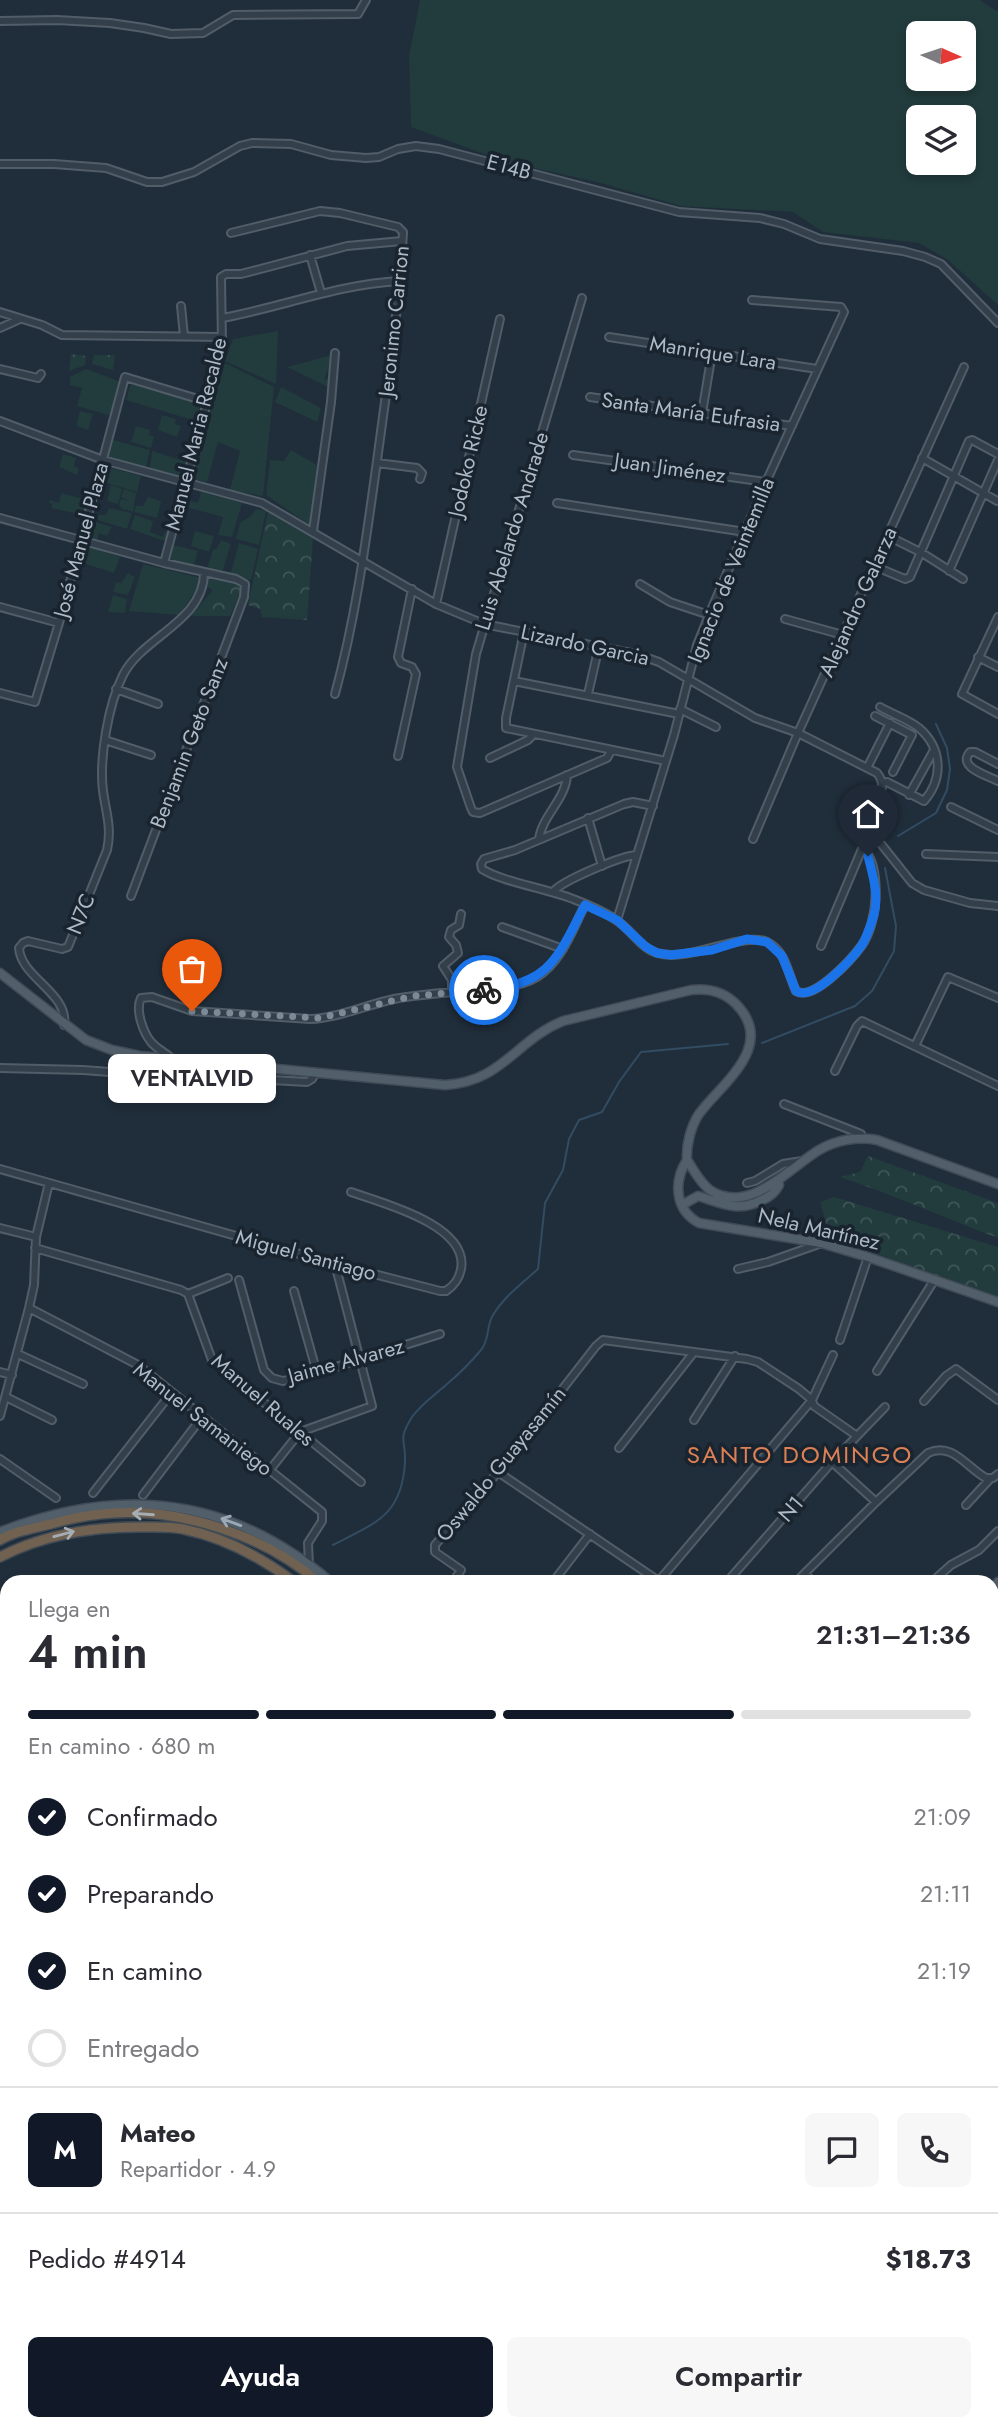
<!DOCTYPE html>
<html lang="es">
<head>
<meta charset="utf-8">
<style>
  :root { --surface:#fff; --page:#f7f7f7; --text:#2b2b33; --muted:#7c7c81; --line:#e1e1e2; --accent:#111827 }
  body { margin:0; font-family:Jost,sans-serif; background:var(--page); color:var(--text); height:100vh; display:flex; flex-direction:column; font-size:26px; white-space:nowrap }
  * { box-sizing:border-box; margin:0 }
  p { font-size:23px; color:var(--muted) }
  .icon { flex:none; width:38px; height:38px; fill:none; stroke:currentColor; stroke-width:2; stroke-linecap:round; stroke-linejoin:round }
  .map { position:relative; flex:1; overflow:hidden }
  .details { position:absolute; left:0px; top:1575px; width:999px; height:856px; display:flex; flex-direction:column; background:var(--surface); border-radius:21px 21px 0 0; box-shadow:0 4px 10px #0003 }
  .details>* { flex:none }
  .needle { width:46px; rotate:93deg }
  .fabs { position:absolute; left:906px; top:21px; display:grid; gap:14px }
  .fabs a { display:grid; place-items:center; width:70px; height:70px; border-radius:10px; background:var(--surface); box-shadow:0 4px 10px #0003; font-size:35px }
  .pin { position:absolute; display:grid; place-items:center; width:60px; height:60px; color:#fff; margin:-72px -30px; border-radius:50% 50% 50% 0; rotate:-45deg; box-shadow:0 0 7px #0007 }
  .pin .icon { rotate:45deg }
  .courier { position:absolute; display:grid; place-items:center; width:70px; height:70px; margin:-35px; border:5px solid #1a73e8; border-radius:50%; background:#fff; color:#222; box-shadow:0 2px 9px #0007 }
  .bubble { position:absolute; height:49px; border-radius:10px; background:var(--surface); box-shadow:0 4px 10px #0003; font-size:23px; font-weight:600; line-height:49px; text-align:center }
  .overview em { font-style:normal; font-weight:600 }
  .overview div { display:flex; flex-direction:column-reverse }
  .overview { display:flex; align-items:center; justify-content:space-between; height:119px; padding:0 28px }
  h1 { font-size:46px; font-weight:600; line-height:52px }
  .bar { display:grid; grid-template-columns:repeat(4,1fr); gap:10px 7px; align-content:center; height:84px; padding:0 28px }
  .bar i { height:9px; border-radius:5px; background:var(--line) }
  .bar .selected { background:var(--accent) }
  .bar p { grid-column:span 4 }
  .line { display:flex; align-items:center; gap:18px; padding:0 28px; border-top:2px solid var(--line) }
  .line div { flex:1 }
  .round { display:grid; place-items:center; flex:none; width:74px; height:74px; border-radius:10px; background:var(--page) }
  ol { padding:0 28px; list-style:none }
  li { display:flex; align-items:center; gap:21px; height:77px }
  li p { margin-inline-start:auto }
  li .icon { padding:7px; border-radius:50%; background:var(--accent); color:#fff; stroke-width:4 }
  li:last-child { color:var(--muted) }
  li i { width:38px; height:38px; border:4px solid var(--line); border-radius:50% }
  .primary-button { display:flex; gap:14px; margin-top:auto; padding:14px 28px }
  .primary-button a { flex:1; height:80px; border-radius:10px; background:var(--accent); color:#fff; font-size:28px; font-weight:600; line-height:80px; text-align:center }
  .primary-button a+a { background:var(--page); color:var(--text) }
  .map>svg:first-child { display:block }
  .green { fill:#223b3c; fill-rule:evenodd }
  .forest { fill:url(#forest-crowns) }
  .lines { fill:none; stroke-linecap:round; stroke-linejoin:round }
  .stream { stroke:#324c63; stroke-width:2 }
  .minor-casing { stroke:#515d68; stroke-width:10 }
  .major-casing { stroke:#404b57; stroke-width:11 }
  .highway-casing { stroke:#3e4a55; stroke-width:12 }
  .minor { stroke:#33404b; stroke-width:6 }
  .major { stroke:#515f6b; stroke-width:8 }
  .highway { stroke:#716150; stroke-width:9 }
  .oneway { stroke:#a5adb5 }
  .oneway2 { stroke:#9ba8b5 }
  .done { stroke:#7c8996; stroke-width:7; stroke-dasharray:0 12.6 }
  .route { stroke:#1a73e8; stroke-width:9 }
  .labels { text-anchor:middle; dominant-baseline:central; stroke-width:7; stroke-linejoin:round; paint-order:stroke }
  .street-label { font-size:21px; fill:#aebac7; stroke:#19242f }
  .quarter-label { font-size:24px; letter-spacing:2px; fill:#db8155; stroke:#19242f }
</style>
</head>
<body>
<div class="map">
<svg width="998" height="2430" viewBox="0 0 998 2430">
  <defs>
    <pattern id="forest-crowns" width="20" height="18" patternUnits="userSpaceOnUse" patternTransform="scale(1.75)"><rect width="20" height="18" fill="#223b3c"/><path d="M2 6a3 3 0 1 1 6 0M12 15a3 3 0 1 1 6 0" fill="none" stroke="#405557"/></pattern>
  </defs>
  <rect width="100%" height="100%" fill="#202e3b"/>
  <path class="green" d="M420,0h560l18,12v293l-50,-45 -29,-17 -96,-11 -30,-20 -112,-6 -80,-23 -98,-22 -92,-34 -2,-71zM964,33v46h-45v-46zM964,117v46h-45v-46z
    M278,331l-2,53 -51,-23 8,-22z
    M332,355l-1,15 -3,-1 -4,10 2,1 4,-6 -2,13 -41,-20z
    M225,363l49,24 -11,109 -33,-6 10,-39 -22,-9 -11,40 -16,-3z
    M86,369l35,13 -9,34 -35,-10 5,-18 -12,-3v-8z
    M131,383l73,21 -5,18 -73,-22z
    M281,387l40,21 -4,14 -42,-20z
    M80,411l13,3 -5,16 -12,-4z
    M162,415l14,4 -1,5 6,2 -4,11 -19,-7z
    M136,426l14,4 -1,5 5,1 -3,12 -20,-6z
    M113,440l37,10 -4,17 -38,-10z
    M291,450l26,15 -6,61 -45,-31 4,-35 14,1z
    M152,451l35,11 -4,15 -33,-8z
    M63,454l13,4 -2,8 5,3 -2,6 -18,-8z
    M106,467l35,9 -4,16 -34,-10z
    M111,485l11,4 -4,15 -11,-3z
    M124,489l12,4 -3,19 -11,-3 -3,-4 2,-6 8,2 -8,-4z
    M201,492l41,11 -10,34 -14,-2 5,-18 -37,-10 3,-6 9,2z
    M61,493l26,7 -4,15 -32,-7 1,-4 -3,-1 1,-3 9,3z
    M148,497l13,4 -4,17 -23,-6 2,-6h7z
    M109,508l23,5 -5,16 -33,-10 1,-4h11z
    M256,509l10,2 -7,34 -23,-6 4,-16 11,-7z
    M135,515l18,6 -3,11 13,5 3,-6h2l-3,10 -35,-12z
    M92,521l20,6 -5,9 -8,-3 -2,7 -8,-3z
    M195,531l19,5 -5,16 -18,-6z
    M221,540l10,4 -9,29 -12,-2 -2,-6 5,-15 3,-1z
    M239,543l19,6 -7,31 -21,-5z
    M84,545l36,12 -6,16 -34,-11z
    M174,545l24,6 -4,14 -25,-4z
    M143,564l58,14v5l-22,32 -50,-4z
    M128,573l7,4 -7,18 -15,-3 3,-10 5,1z
    M113,595l14,4 -2,14 -17,-1z"/>
  <path class="forest" d="M71,354l15,2 -1,9 -16,6z
    M94,355h21l-2,15 -21,-6z
    M268,512l45,26 -6,82 -45,-3 -2,-8 -12,-4z
    M215,579l15,3 12,6 -12,28h-39l22,-26 -5,-3v-7z
    M868,1156l130,47v35c-53,-20 -104,-43 -158,-61l20,-5z
    M834,1197l164,50v52l-168,-63 -10,-34z"/>
  <g class="lines">
    <path class="stream" d="M898,836l38,-23 11,-23 3,-21 -3,-21 -11,-24
      M762,1043l93,-37 17,-15 22,-40 2,-25 -11,-58
      M333,1545c42,-22 69,-29 72,-83 1,-23 -8,-21 7,-45 10,-14 23,-22 35,-33 12,-10 24,-22 34,-34 9,-11 5,-24 12,-35 11,-18 29,-32 45,-46l7,-66 18,-33 6,-31 10,-19 23,-8 17,-30 22,-30 87,-8
      M0,1917l7,-5
      M766,2430l11,-6"/>
    <defs>
      <path id="minor" d="M0,21l57,-1 53,3 34,5 27,6 32,-1 30,-18 125,-1 8,-14
        M0,164h54l52,4 41,14h15l32,-10 46,-26 12,-3 39,1 40,11 35,3 13,-1 19,-8 18,-3 23,3 240,63 81,6 24,6 36,15 83,12 22,6 16,7 57,59
        M231,233l89,-22 20,2 58,14 5,5c-4,78 -16,153 -26,229 -11,79 -21,156 -42,233
        M310,255l11,38
        M582,298l-106,356 -19,113 14,41 2,4 7,1 127,-55 4,-7
        M181,306l3,30
        M0,312l42,13 20,10 160,2
        M222,318c60,-11 117,-34 178,-37
        M0,328l20,-9
        M609,337l208,32
        M0,369l38,9 3,-4
        M590,397l202,29
        M702,413l10,-60
        M0,421l103,39 159,43 174,101 48,20 152,30 23,8 96,56 43,15 79,40c15,17 -9,38 -7,57l-49,116
        M573,455l193,27
        M922,458l75,43
        M377,463l40,5 5,5 -2,6
        M557,503l188,29
        M0,518l164,45 72,16 9,5 -1,13 -113,299
        M313,531l18,-129 4,-49
        M888,536l34,17 41,26
        M164,563l58,-216 -1,-70 5,-3h15l27,-7 79,-21 55,-5
        M874,566l31,13 5,-2 59,-136 3,-1 26,14
        M949,571l49,-111
        M640,584l30,18 39,13
        M436,604l64,-285
        M0,607l59,16
        M998,617l-36,77 36,20
        M785,619l58,16
        M524,632l-18,86v10l160,33
        M978,657l20,10
        M514,681l165,33
        M116,689l42,15
        M0,693l35,9 24,-79 66,-246 83,25
        M588,694l11,-48
        M880,707c12,7 28,12 39,21 23,20 25,50 5,73l-37,-19 -5,1
        M680,709l36,18
        M875,716l37,19 -19,37
        M105,740l46,15
        M398,756l18,-82 -4,-7 -11,-4 -3,-6 14,-68
        M490,758l38,-18 6,-6
        M998,764l-23,-12h-5c-13,15 16,23 28,29
        M867,768l23,-45
        M909,795l25,-45
        M653,806l-20,-4 -9,2 -109,46 -31,9 -3,5 1,5c20,13 67,20 91,30 11,4 34,14 43,21 15,9 24,28 41,33 32,10 85,-22 110,-11 19,9 21,32 29,49 17,11 56,-32 66,-46 16,-23 20,-76 1,-98
        M951,807l47,23
        M588,818l14,48
        M870,830l42,53 12,7 46,13 28,3
        M539,839c3,-23 27,-40 28,-64
        M753,839l45,-106 166,-366
        M926,854l72,3
        M553,892c8,-11 70,-37 84,-37
        M617,920l57,-185 23,-90 12,-30 57,-133 78,-170 -3,-5 -89,-7
        M502,927l61,22
        M452,993v-13l-9,-14 15,-13 -2,-8 -7,-8 2,-7 8,-5 2,-11
        M64,1025c5,-32 -43,-47 -45,-77l4,-5 5,-2 34,8 6,-2 39,-97c5,-22 -1,-37 -4,-59 -4,-32 5,-86 20,-116 19,-38 81,-54 81,-102
        M915,1046l33,-69 50,21
        M170,1057c-6,-5 -14,-9 -19,-15 -8,-10 -16,-32 -10,-44l11,-1 40,14 118,8c28,-1 56,-14 84,-20 32,-6 65,-7 97,-10 16,-1 32,-4 46,-12 25,-16 35,-47 48,-72
        M0,1068l83,2 120,9 35,-1 69,4 5,-3 3,-5
        M835,1071l22,-45 5,-5 136,65
        M784,1104l77,30 2,4
        M0,1169l335,95 105,27h6c9,-6 13,-12 15,-22 8,-44 -79,-66 -110,-77
        M747,1183l8,-2 28,-17 19,-3
        M0,1228l36,9
        M35,1248l146,42 7,4 24,66 149,122
        M738,1269l30,-7 51,-18
        M239,1280l25,90 8,8 11,3 34,-8 123,-39
        M294,1291l23,82
        M188,1294l40,-16
        M29,1308l109,57 184,147v9l-14,22 1,22
        M840,1340l28,-83
        M18,1354l65,30
        M877,1371l58,-92
        M0,1372l12,3
        M6,1397l46,23
        M924,1401l22,-25 10,-7 42,31
        M0,1416l29,-108 5,-23 2,-48 13,-54
        M694,1420l41,-64
        M619,1448l75,-96
        M0,1459l56,39
        M832,1462l44,40 52,-49c25,-11 38,14 58,25h7l5,-4
        M269,1471l31,-39 72,-26 -37,-142
        M498,1472l162,110
        M93,1493l79,-101
        M143,1495l59,-78
        M966,1505l24,-26
        M805,1573l8,9
        M453,1582l8,-12 -26,-18v-7l63,-73 98,-126 7,-6 144,19 11,3 41,27 13,11 2,6 43,30
        M553,1582l37,-48
        M658,1582l154,-182 21,-45
        M727,1582l105,-120 53,-55
        M796,1582l80,-80
        M932,1582l19,-17 28,-15 19,-19
        M0,1598l7,5
        M992,1726l6,4
        M992,1903l6,-9
        M992,2075l6,-9
        M992,2107l6,3
        M992,2152l6,3
        M992,2173l6,3
        M992,2227l6,-11
        M0,2321l7,-6
        M992,2331l3,-6
        M992,2404l6,2
        M343,2424l5,6
        M894,2424l4,3
        M126,2430l6,-6
        M407,2430l14,-6
        M720,2430l4,-6
        M847,2430l5,-6
        M933,2430l3,-6"/>
      <path id="major" d="M0,973l86,67 26,10 28,6 305,29c57,-3 71,-45 118,-64l128,-31c17,-2 33,2 45,14 41,42 -14,79 -37,110 -8,12 -13,31 -12,46 7,10 13,23 23,30 39,26 79,-22 109,-40 17,-10 39,-14 58,-10l121,44
        M687,1160c-14,22 -12,50 12,63l122,20 47,14 130,45
        M682,1205l16,-9c24,7 40,17 64,4 8,-3 13,-7 17,-15l-1,-5
        M0,1532c101,-39 199,-40 292,21 13,9 27,18 38,29
        M992,1589l6,-7
        M992,1747l6,18
        M992,1799l6,-3"/>
      <path id="highway" d="M0,1540c15,-9 34,-12 51,-16 21,-6 42,-10 63,-11 69,-4 152,23 204,69
        M0,1557c44,-23 91,-30 140,-30 14,0 30,-1 43,2 40,8 79,29 111,53
        M992,1808l6,-3
        M992,1820l6,-2
        M992,1835h6"/>
    </defs>
    <use href="#minor" class="minor-casing"/>
    <use href="#major" class="major-casing"/>
    <use href="#highway" class="highway-casing"/>
    <use href="#minor" class="minor"/>
    <use href="#major" class="major"/>
    <use href="#highway" class="highway"/>
  </g>
  <defs><path id="oneway-shaft" d="M-6 0H5M1.5-3L5.5 0L1.5 3" fill="none" stroke-width="1.6" stroke-linecap="round" stroke-linejoin="round" transform="scale(1.75)"/></defs>
  <g class="oneway">
    <use href="#oneway-shaft" transform="translate(143 1514) rotate(-176)"/>
    <use href="#oneway-shaft" transform="translate(64 1534) rotate(-15)"/>
  </g>
  <use class="oneway2" href="#oneway-shaft" transform="translate(231 1522) rotate(-160)"/>
  <g class="lines">
    <path class="done" d="M192,1011l128,7 93,-22 71,-6"/>
    <path class="route" d="M484,990c66,-6 73,-31 101,-85l32,15 29,27 11,6 14,2 41,-5 35,-11 20,3 15,14 14,35c17,11 56,-32 66,-46 5,-8 9,-21 12,-30 5,-20 -1,-39 -6,-59"/>
  </g>
  <g class="labels">
    <g class="street-label">
      <text transform="translate(509 167) rotate(15)">E14B</text>
      <text transform="translate(394 321) rotate(-84)">Jeronimo Carrion</text>
      <text transform="translate(713 353) rotate(9)">Manrique Lara</text>
      <text transform="translate(691 412) rotate(8)">Santa María Eufrasia</text>
      <text transform="translate(196 434) rotate(-76)">Manuel Maria Recalde</text>
      <text transform="translate(468 461) rotate(-77)">Jodoko Ricke</text>
      <text transform="translate(670 468) rotate(8)">Juan Jiménez</text>
      <text transform="translate(512 531) rotate(-73)">Luis Abelardo Andrade</text>
      <text transform="translate(81 540) rotate(-75)">José Manuel Plaza</text>
      <text transform="translate(731 570) rotate(-68)">Ignacio de Veintemilla</text>
      <text transform="translate(858 602) rotate(-66)">Alejandro Galarza</text>
      <text transform="translate(585 645) rotate(12)">Lizardo Garcia</text>
      <text transform="translate(189 743) rotate(-69)">Benjamin Geto Sanz</text>
      <text transform="translate(81 914) rotate(-68)">N7C</text>
      <text transform="translate(819 1229) rotate(13)">Nela Martínez</text>
      <text transform="translate(306 1255) rotate(15)">Miguel Santiago</text>
      <text transform="translate(346 1361) rotate(-15)">Jaime Alvarez</text>
      <text transform="translate(263 1400) rotate(41)">Manuel Ruales</text>
      <text transform="translate(203 1419) rotate(38)">Manuel Samaniego</text>
      <text transform="translate(501 1464) rotate(-51)">Oswaldo Guayasamín</text>
      <text transform="translate(791 1509) rotate(-49)">N1</text>
    </g>
    <g class="quarter-label">
      <text x="800" y="1454">SANTO DOMINGO</text>
    </g>
  </g>
</svg>
<div class="fabs">
<a><svg class="needle" viewBox="-14 -14 28 28"><path d="M0-13l5 13h-10z" fill="#e53935"/><path d="M0 13l5-13h-10z" fill="#7c7c81"/></svg></a>
<a><svg class="icon" aria-label="layers" viewBox="0 0 24 24"><path d="M12 4l9 5-9 5-9-5zM3 14l9 5 9-5"/></svg></a>
</div>
<div class="pin" style="left:192px;top:1011px;background:#ea580c"><svg class="icon" aria-label="bag" viewBox="0 0 24 24"><path d="M5 8h14l-1 12H6zM9 8a3 3 0 0 1 6 0"/></svg></div>
<div class="pin" style="left:868px;top:856px;background:#1f2937"><svg class="icon" aria-label="home" viewBox="0 0 24 24"><path d="M3 11l9-7 9 7M6 9v11h12V9"/></svg></div>
<div class="courier" style="left:484px;top:990px"><svg class="icon" aria-label="bike" viewBox="0 0 24 24"><circle cx="6" cy="16" r="4"/><circle cx="18" cy="16" r="4"/><path d="M6 16l4-8h5l3 8M10 8l3 8H6M13 5h3"/></svg></div>
<div class="bubble" style="left:108px;top:1054px;width:168px">VENTALVID</div>
<section class="details">
<div class="overview"><div><h1>4 min</h1><p>Llega en</p></div><em>21:31–21:36</em></div>
<div class="bar"><i class="selected"></i><i class="selected"></i><i class="selected"></i><i></i><p>En camino · 680 m</p></div>
<ol>
<li><svg class="icon" aria-label="check" viewBox="0 0 24 24"><path d="M5 12l5 5 9-10"/></svg>Confirmado<p>21:09</p></li>
<li><svg class="icon" aria-label="check" viewBox="0 0 24 24"><path d="M5 12l5 5 9-10"/></svg>Preparando<p>21:11</p></li>
<li><svg class="icon" aria-label="check" viewBox="0 0 24 24"><path d="M5 12l5 5 9-10"/></svg>En camino<p>21:19</p></li>
<li><i></i>Entregado</li>
</ol>
<div class="line" style="height:126px"><b class="round" style="background:var(--accent);color:#fff">M</b><div><b>Mateo</b><p>Repartidor · 4.9</p></div><a class="round"><svg class="icon" aria-label="chat" viewBox="0 0 24 24"><path d="M4 5h16v11H9l-5 4z"/></svg></a><a class="round"><svg class="icon" aria-label="phone" viewBox="0 0 24 24"><path d="M5 4h4l2 5-3 2q2 4 5 5l2-3 5 2v4C11 20 4 13 5 4z"/></svg></a></div>
<div class="line" style="height:91px"><div>Pedido #4914</div><b>$18.73</b></div>
<div class="primary-button"><a>Ayuda</a><a>Compartir</a></div>
</section>
</div>
</body>
</html>
